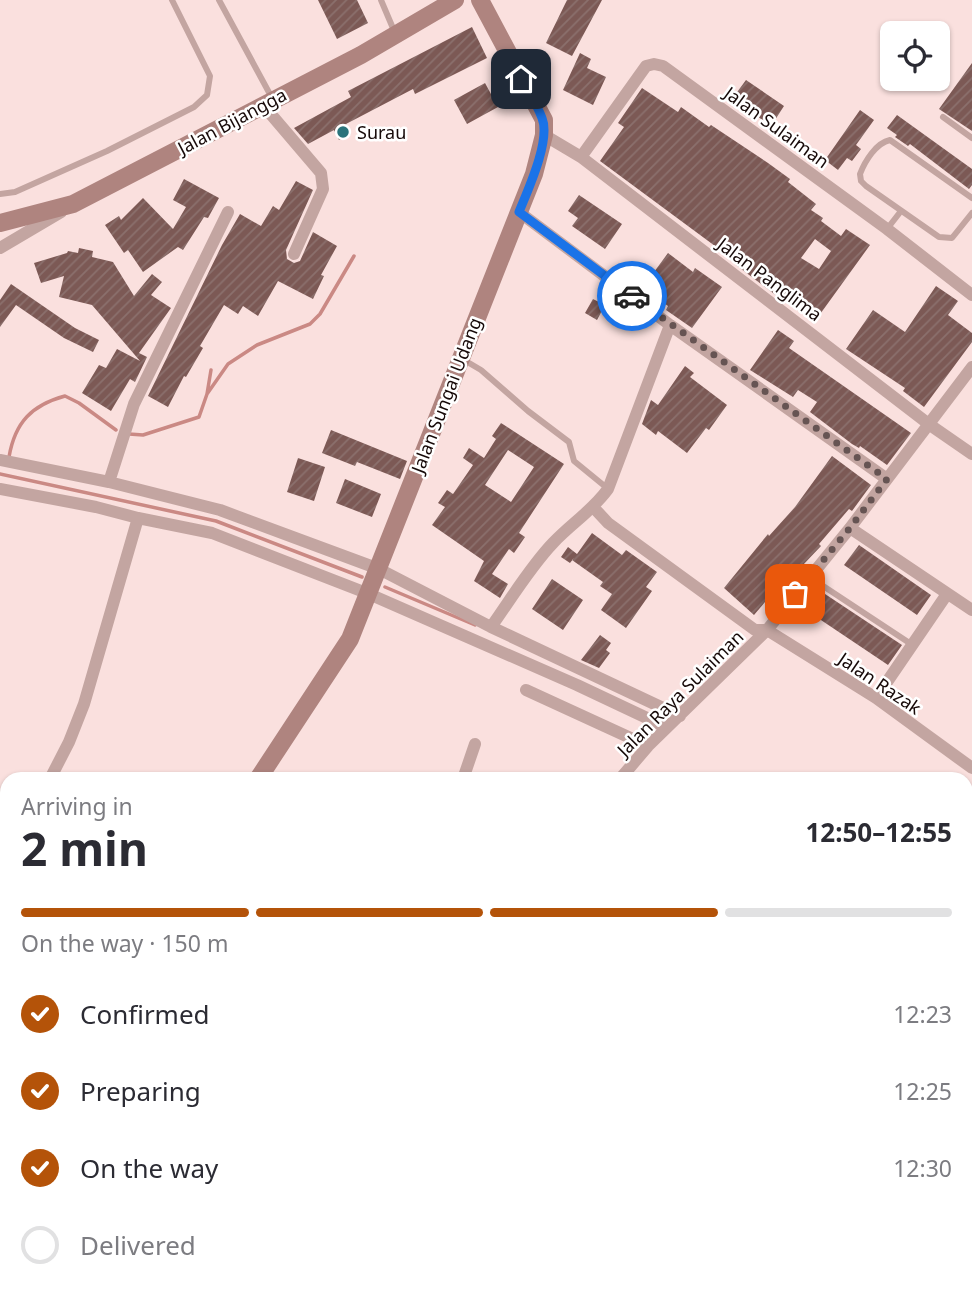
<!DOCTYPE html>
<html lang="en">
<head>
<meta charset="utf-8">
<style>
  :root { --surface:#fff; --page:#f7f7f7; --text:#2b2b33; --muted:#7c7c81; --line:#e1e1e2; --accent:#b45309 }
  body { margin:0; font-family:"Noto Sans",sans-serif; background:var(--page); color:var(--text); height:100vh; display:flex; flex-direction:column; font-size:26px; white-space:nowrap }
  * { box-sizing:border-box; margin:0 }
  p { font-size:23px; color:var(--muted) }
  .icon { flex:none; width:38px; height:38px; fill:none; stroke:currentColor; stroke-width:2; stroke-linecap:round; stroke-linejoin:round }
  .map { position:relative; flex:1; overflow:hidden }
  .side { position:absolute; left:0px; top:772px; width:973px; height:527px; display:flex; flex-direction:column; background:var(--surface); border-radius:21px 21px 0 0; box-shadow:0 2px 5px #0004 }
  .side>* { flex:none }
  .controls { position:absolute; left:880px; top:21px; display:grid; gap:14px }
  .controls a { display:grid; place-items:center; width:70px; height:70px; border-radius:10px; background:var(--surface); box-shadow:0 2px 5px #0004; font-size:35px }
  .pin { position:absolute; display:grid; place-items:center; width:60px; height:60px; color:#fff; margin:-30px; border-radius:14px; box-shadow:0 4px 10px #0006 }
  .courier { position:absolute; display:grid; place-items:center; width:70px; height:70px; margin:-35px; border:5px solid #1a73e8; border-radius:50%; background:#fff; color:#222; box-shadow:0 2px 9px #0007 }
  .overview em { font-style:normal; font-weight:700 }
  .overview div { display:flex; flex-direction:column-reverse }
  .overview { display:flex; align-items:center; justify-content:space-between; height:119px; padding:0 21px }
  h1 { font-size:46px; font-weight:700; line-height:52px }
  .bar { display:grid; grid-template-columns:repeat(4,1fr); gap:10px 7px; align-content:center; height:84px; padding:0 21px }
  .bar i { height:9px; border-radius:5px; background:var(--line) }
  .bar .on { background:var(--accent) }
  .bar p { grid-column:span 4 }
  ol { padding:0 21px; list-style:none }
  li { display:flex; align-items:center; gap:21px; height:77px }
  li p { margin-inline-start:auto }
  li .icon { padding:7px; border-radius:50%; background:var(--accent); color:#fff; stroke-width:4 }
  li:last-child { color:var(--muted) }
  li i { width:38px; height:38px; border:4px solid var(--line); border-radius:50% }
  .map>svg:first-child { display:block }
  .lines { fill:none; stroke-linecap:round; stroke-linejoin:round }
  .stream { stroke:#ca8984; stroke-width:3.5 }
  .building { fill:url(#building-hatch); fill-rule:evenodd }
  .lane { stroke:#c3a5a1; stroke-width:6 }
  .street { stroke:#c3a5a1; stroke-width:12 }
  .secondary { stroke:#af847f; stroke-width:18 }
  .done { stroke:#665453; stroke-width:7; stroke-dasharray:0 12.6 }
  .route { stroke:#1a73e8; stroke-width:9 }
  .poi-dot { fill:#2a737b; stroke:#fff; stroke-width:2.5 }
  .labels { text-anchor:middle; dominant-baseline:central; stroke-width:5; stroke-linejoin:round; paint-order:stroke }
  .street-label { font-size:18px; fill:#160908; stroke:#fff }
  .poi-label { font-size:18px; fill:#160908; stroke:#fff; text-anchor:start }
</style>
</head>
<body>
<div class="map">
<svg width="972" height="1298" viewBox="0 0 972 1298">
  <defs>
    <pattern id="building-hatch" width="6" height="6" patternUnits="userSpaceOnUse" patternTransform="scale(1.75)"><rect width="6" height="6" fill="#7c5955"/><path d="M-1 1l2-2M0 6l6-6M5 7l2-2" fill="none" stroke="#8b706d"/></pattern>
  </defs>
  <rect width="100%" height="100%" fill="#fae0de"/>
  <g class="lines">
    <path class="stream" d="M207,394l21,-30 29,-19 53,-21 10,-10 34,-58
      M129,434l14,1 56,-18 8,-23 4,-24
      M9,457c6,-35 23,-52 56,-61l14,7 37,27
      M0,474l216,47 146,56
      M385,587l90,38"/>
  </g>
  <path class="building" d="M318,0h39l11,23 -31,16z
    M567,0h35l-30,56 -26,-13z
    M472,27l15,31 -72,36 -2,-5 -67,35 5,10 -12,6 -5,-10 -26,14 -14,-16 57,-31 -3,-6z
    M580,53l11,6 -4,9 19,9 -13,28 -30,-15z
    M972,63v68l-33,-22z
    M746,80l38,26 -9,14 -7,-5 -4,6 -32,-22z
    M485,83l13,24 -31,17 -13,-24z
    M642,88l36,24 3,-5 28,20 2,-2 57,38 22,16 -2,3 28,22 -5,6 12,8 -2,3 20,15 5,-7 24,16 -52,72 -29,-22 -4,7 -49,-37 2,-2 -138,-102 24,-34 -6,-4zM815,239l16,12 -12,18 -18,-11z
    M860,110l14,10 -18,25 5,4 -9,12 -5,-3 -9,12 -13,-10z
    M897,115l75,54v16l-3,4 -59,-45 -2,2 -13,-9 2,-2 -10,-7z
    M184,179l35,19 -11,20 -4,-1 -21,33 -5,-3 -35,25 -15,-22 -4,3 -19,-28 14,-9 2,4 22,-22 30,31 13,-22 -13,-7z
    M296,181l17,9 -27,60 1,9 7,4 6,-2 13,-29 24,14 -16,29 3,1 -11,23 -35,-18 -20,35 -15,-10 -5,8 -14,-9 -24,41 3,2 -17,29 -2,-1 -16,31 -20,-11 74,-151 18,-31 21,12 12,-20 6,4z
    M579,195l43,29 -17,25 -33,-23 6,-8 -10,-7z
    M79,248l14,3 -1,6 21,5 21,34 18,-22 10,8 -11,13 20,13 -32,45 8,4 -12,25 -5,-3 -19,32 -29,-18 17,-28 7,3 11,-19 23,12 -48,-56 -33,-8 5,-21 -23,7 -7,-20 33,-10 1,-2 10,2z
    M668,253l25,19 2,-4 27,19 -30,41 -26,-18 2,-4 -25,-19z
    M11,284l64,44 24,12 -6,12 -29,-14 -48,-33 -16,22v-27z
    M936,286l22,15 -10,14 24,18v9l-48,65 -21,-16 2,-3 -59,-39 27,-39 32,22z
    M593,299l12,6 -8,15 -12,-7z
    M778,330l16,11 -5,7 122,85 -24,32 -27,-19 -1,2 -7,-4 -42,-32 7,-10 -19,-12 -5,7 -43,-27z
    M685,366l9,7 -4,4 37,28 -18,25 -3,-2 -19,25 -29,-22 -2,4 -14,-11 9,-24 7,5z
    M501,423l63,41 -45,69 6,4 -11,16 -5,-4 -17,25 16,10 -8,14 -26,-17 10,-20 -52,-36 13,-18 -7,-4 9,-13 6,4 20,-29 -10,-7 6,-10 15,10 12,-19 -4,-3zM508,450l26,17 -23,35 -26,-17z
    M331,430l76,31 -7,18 -43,-17 -2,4 -33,-13z
    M832,456l39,29 -19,26 -3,-2 -30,35 2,2 -18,19 3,2 -18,22 -7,-6 -27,32 -30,-27 44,-54 1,2 26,-29z
    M298,458l27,9 -11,34 -27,-9z
    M345,479l36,15 -9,23 -36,-14z
    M592,533l30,22 4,-5 31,22 -11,15 6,4 -26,37 -25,-18 11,-16 -12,-8 3,-4 -31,-22 2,-2 -4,5 -9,-6 7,-10 9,7z
    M859,545l72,50 -14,20 -73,-50z
    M552,579l31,21 -20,30 -31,-21z
    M819,590l83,55 -14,20 -82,-55z
    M600,635l11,8 -5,7 4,3 -11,15 -18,-8z"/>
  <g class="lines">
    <path class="lane" d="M219,0l53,98
      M381,0l14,33
      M943,117l29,21
      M0,194l15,-2 92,-41 87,-44 13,-12 3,-19 -38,-76
      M972,198l-82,-58c-14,3 -25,21 -30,34l1,7 5,5 73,51 13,1 20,-25
      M887,229l14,-18
      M464,360l17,10 47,41 41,31 5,19 33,27
      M811,578l100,66"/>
    <path class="street" d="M263,105l58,68 2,16 -29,65
      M544,135l37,22 349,268 42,29
      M581,157l65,-91 8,-2 9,2 224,163 85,66
      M519,212l151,113 217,154
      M0,248l61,-36
      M0,460l109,22 111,28 159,59 112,58 189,89
      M109,482l25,-78 94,-192
      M0,489l96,18 42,11 74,15 157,61 208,91 89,42
      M594,508l14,15 147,107h12l109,68 96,70
      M850,528l122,82
      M491,627c20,-28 39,-60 62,-84 19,-20 39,-32 55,-54l62,-164
      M526,690l122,56
      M876,698l71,-104
      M50,779l19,-37 15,-38 54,-186
      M463,779l12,-35
      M620,779l28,-33 119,-116 83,-102 122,-161
      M0,847l7,-9
      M966,898l6,-13
      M966,919l6,5
      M966,1161l6,3
      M601,1292l13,6
      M507,1298l1,-6
      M896,1298l1,-6"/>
    <path class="secondary" d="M0,223l73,-19 288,-149 94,-55
      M258,779l92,-140 184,-465 10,-39v-15l-64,-120
      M0,1165l7,-11"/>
  </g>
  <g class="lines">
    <path class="done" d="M632,296l255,183 -37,49 -55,66"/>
    <path class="route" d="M521,79c7,13 16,25 21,39 9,22 -14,72 -23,94l113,84"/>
  </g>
  <circle class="poi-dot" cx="343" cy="132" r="7"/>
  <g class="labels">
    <g class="street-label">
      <text transform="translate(232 121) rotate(-28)">Jalan Bijangga</text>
      <text transform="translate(777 127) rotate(36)">Jalan Sulaiman</text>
      <text transform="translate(770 279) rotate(37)">Jalan Panglima</text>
      <text transform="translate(446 395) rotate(-69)">Jalan Sungai Udang</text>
      <text transform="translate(880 683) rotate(34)">Jalan Razak</text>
      <text transform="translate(680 693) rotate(-45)">Jalan Raya Sulaiman</text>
    </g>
    <g class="poi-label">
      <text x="357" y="132">Surau</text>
    </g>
  </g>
</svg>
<div class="controls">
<a><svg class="icon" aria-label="locate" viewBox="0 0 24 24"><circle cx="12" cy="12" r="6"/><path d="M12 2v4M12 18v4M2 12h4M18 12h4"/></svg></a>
</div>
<div class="pin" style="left:795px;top:594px;background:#ea580c"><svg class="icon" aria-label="bag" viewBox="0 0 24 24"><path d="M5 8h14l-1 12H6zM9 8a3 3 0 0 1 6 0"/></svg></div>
<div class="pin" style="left:521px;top:79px;background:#1f2937"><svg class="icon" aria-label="home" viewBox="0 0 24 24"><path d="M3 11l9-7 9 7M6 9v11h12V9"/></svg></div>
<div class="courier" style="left:632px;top:296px"><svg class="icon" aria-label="car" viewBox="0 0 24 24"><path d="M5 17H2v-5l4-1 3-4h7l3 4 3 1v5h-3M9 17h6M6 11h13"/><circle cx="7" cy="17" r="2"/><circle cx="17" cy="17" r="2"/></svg></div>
<section class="side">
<div class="overview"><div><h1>2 min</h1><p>Arriving in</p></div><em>12:50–12:55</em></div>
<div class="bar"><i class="on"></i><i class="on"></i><i class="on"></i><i></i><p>On the way · 150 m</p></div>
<ol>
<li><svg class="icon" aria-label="check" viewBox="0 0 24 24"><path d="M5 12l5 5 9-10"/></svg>Confirmed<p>12:23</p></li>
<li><svg class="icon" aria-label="check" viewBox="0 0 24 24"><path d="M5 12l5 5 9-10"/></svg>Preparing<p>12:25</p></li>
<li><svg class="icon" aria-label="check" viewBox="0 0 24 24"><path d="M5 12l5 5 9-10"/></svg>On the way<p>12:30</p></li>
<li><i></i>Delivered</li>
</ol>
</section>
</div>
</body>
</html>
